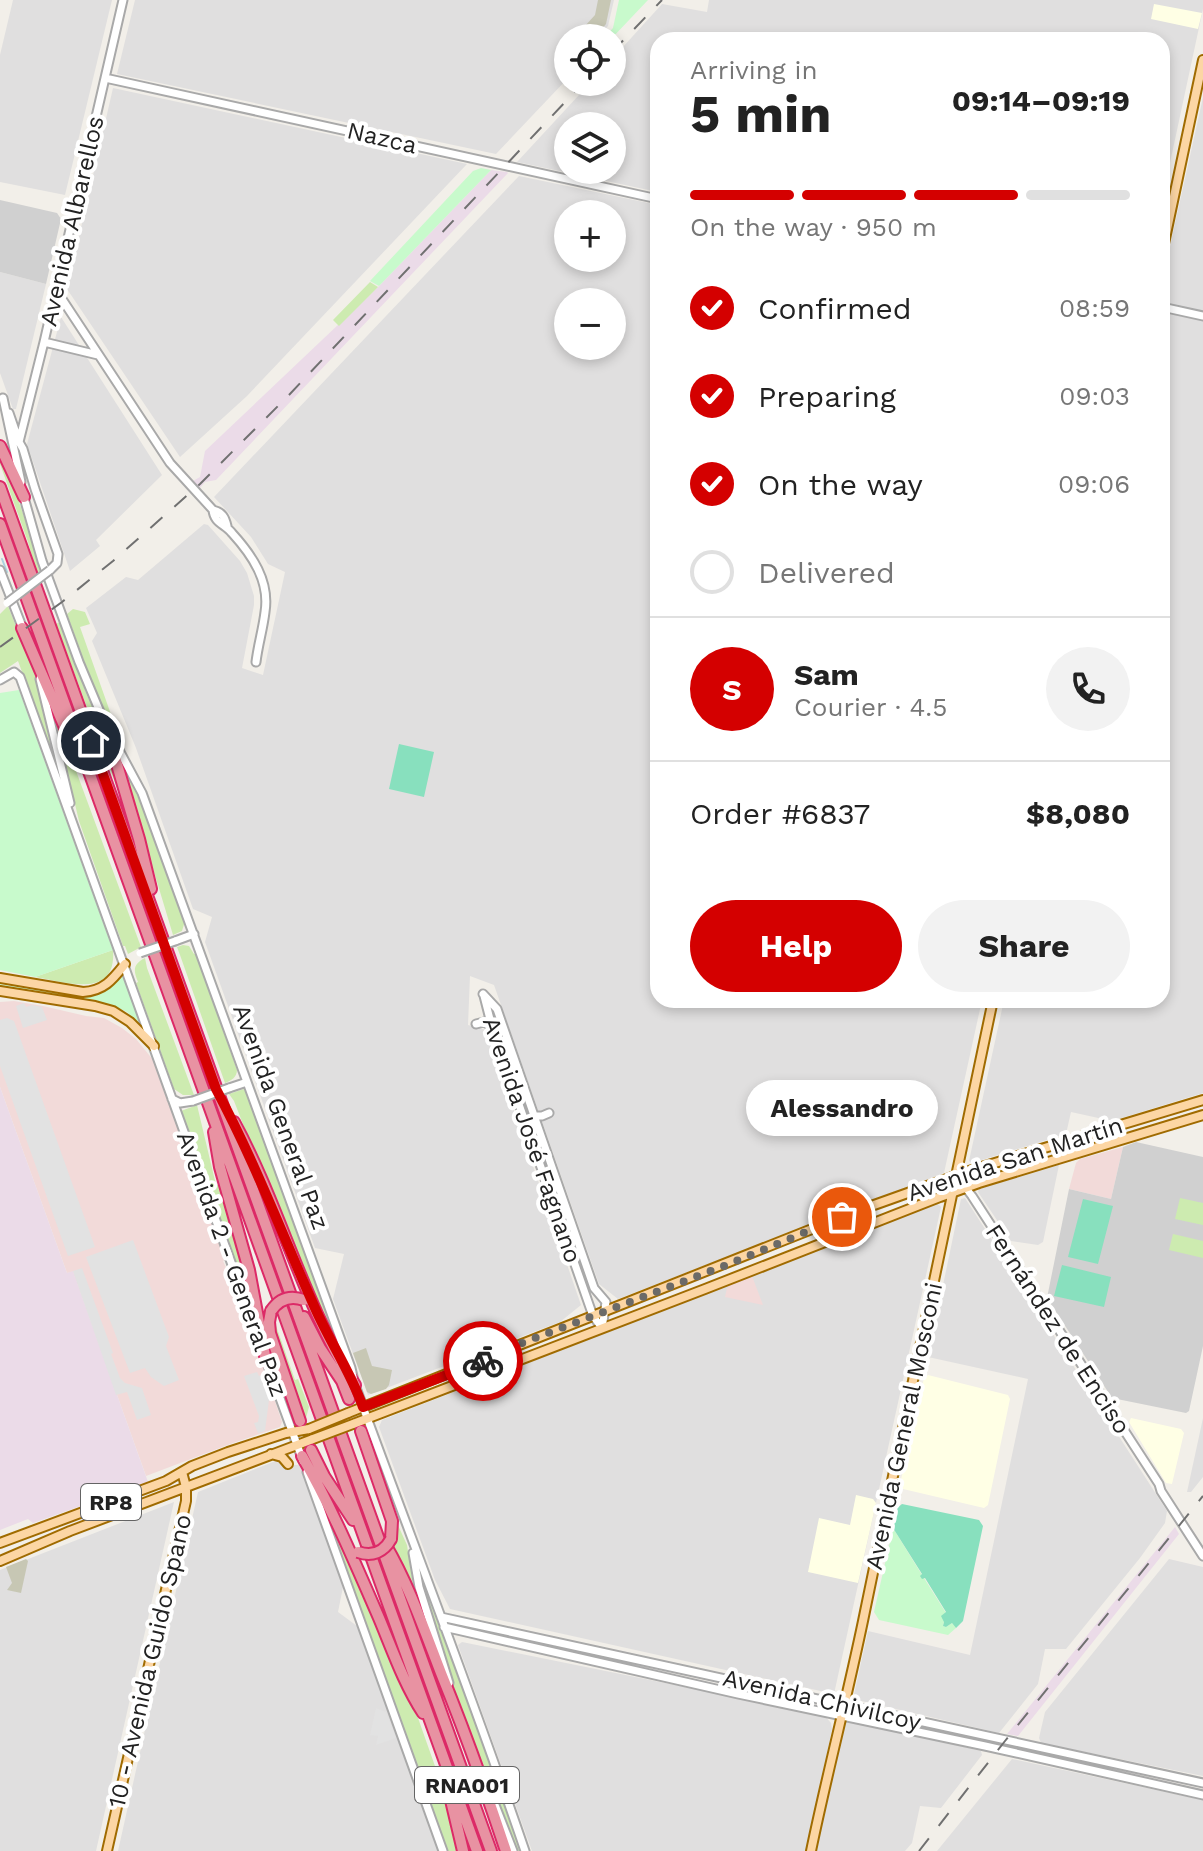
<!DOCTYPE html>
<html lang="en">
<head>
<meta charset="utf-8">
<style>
  :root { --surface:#fff; --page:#f2f2f2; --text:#222; --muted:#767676; --line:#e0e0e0; --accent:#d40000 }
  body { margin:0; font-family:"Work Sans",sans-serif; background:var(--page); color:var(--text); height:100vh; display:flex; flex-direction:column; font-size:30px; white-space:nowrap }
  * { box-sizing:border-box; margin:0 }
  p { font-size:26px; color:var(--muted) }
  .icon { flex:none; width:44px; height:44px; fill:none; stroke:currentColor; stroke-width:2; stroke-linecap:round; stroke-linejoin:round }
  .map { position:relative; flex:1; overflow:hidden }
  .sheet { position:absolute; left:650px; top:32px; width:520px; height:976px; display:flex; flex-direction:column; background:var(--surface); border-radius:24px; box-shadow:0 4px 12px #0003 }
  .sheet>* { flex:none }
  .fabs { position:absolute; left:554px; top:24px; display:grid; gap:16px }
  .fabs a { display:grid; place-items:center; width:72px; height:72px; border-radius:50%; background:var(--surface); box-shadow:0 4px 12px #0003; font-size:40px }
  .pin { position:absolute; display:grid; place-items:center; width:68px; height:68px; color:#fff; margin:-34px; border:4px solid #fff; border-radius:50%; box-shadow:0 2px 8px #0007 }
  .courier { position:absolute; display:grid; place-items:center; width:80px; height:80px; margin:-40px; border:6px solid #d40000; border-radius:50%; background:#fff; color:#222; box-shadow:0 2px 10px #0007 }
  .bubble { position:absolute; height:56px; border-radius:28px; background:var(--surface); box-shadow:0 4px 12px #0003; font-size:26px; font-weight:700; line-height:56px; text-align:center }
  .overview em { font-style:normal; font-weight:700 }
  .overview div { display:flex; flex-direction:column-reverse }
  .overview { display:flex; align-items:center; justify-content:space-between; height:136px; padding:0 40px }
  h1 { font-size:52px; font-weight:700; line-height:60px }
  .bar { display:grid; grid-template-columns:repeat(4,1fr); gap:12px 8px; align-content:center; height:96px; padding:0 40px }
  .bar i { height:10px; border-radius:6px; background:var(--line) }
  .bar .active { background:var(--accent) }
  .bar p { grid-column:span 4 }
  .line { display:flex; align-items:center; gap:20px; padding:0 40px; border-top:2px solid var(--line) }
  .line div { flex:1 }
  .round { display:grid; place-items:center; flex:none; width:84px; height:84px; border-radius:42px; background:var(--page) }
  ol { padding:0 40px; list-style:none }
  li { display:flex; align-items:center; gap:24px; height:88px }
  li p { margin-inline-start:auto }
  li .icon { padding:8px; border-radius:50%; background:var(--accent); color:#fff; stroke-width:4 }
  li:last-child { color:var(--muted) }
  li i { width:44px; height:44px; border:4px solid var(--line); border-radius:50% }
  .button { display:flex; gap:16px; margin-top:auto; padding:16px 40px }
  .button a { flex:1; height:92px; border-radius:48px; background:var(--accent); color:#fff; font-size:32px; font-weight:700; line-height:92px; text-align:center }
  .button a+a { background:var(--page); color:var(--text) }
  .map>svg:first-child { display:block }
  .residential { fill:#e0dfdf; fill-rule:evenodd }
  .commercial { fill:#f2dad9 }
  .industrial { fill:#ebdbe8 }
  .education { fill:#ffffe5 }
  .religious { fill:#d0d0d0 }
  .construction { fill:#c7c7b4 }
  .grass { fill:#cdebb0 }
  .park { fill:#c8facc }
  .pitch { fill:#88e0be }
  .parking { fill:#e2e2e2 }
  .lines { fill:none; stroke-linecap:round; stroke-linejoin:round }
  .stream { stroke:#aad3df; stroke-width:2 }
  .minor-casing { stroke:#a9a9a9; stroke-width:11 }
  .major-casing { stroke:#a06b00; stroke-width:12 }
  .highway-casing { stroke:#dc2a67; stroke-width:14 }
  .minor { stroke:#fff; stroke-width:7 }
  .major { stroke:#fcd6a4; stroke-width:8 }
  .highway { stroke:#e892a2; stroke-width:10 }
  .rail { stroke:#707070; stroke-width:2; stroke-dasharray:16 16; stroke-linecap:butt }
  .minor-bridge-casing { stroke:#a9a9a9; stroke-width:11; stroke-linecap:butt }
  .major-bridge-casing { stroke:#a06b00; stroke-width:12; stroke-linecap:butt }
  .highway-bridge-casing { stroke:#dc2a67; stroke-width:14; stroke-linecap:butt }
  .minor-bridge { stroke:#fff; stroke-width:7 }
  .major-bridge { stroke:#fcd6a4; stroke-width:8 }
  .highway-bridge { stroke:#e892a2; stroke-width:10 }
  .done { stroke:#6b6a68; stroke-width:8; stroke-dasharray:0 14.4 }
  .route { stroke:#d40000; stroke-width:10 }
  .labels { text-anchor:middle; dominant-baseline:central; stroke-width:8; stroke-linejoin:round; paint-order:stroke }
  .shield { fill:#fff; stroke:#646464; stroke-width:2 }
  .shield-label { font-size:22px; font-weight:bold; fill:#222 }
  .street-label { font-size:24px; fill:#222; stroke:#fff }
</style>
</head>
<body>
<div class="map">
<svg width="1203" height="1851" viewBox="0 0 1203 1851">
  <rect width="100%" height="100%" fill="#f2efe9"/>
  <path class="residential" d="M13,0h99l-47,195 -65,-13v-127z
    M135,0h479l-6,26 -12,12h-28v40l-72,76 -379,-80z
    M709,0h494v9l-41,191v-160h-504v152l-141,-30 74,-80h21v-23l50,-55 45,8zM568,126h44v44h-44z
    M113,88l354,76 -220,232 -67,61 -113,-168z
    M1203,97v996l-91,28 -41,-9 -5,22 -94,29 -3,-2 35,-161h158v-717z
    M519,176l139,29v795h324l-38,173 -326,126 -19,-15 -105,-299 -24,-9 -2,49 18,5 95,275 -21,17 -192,73 -35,-96 11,-45 -29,-6 -110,-306 7,-25 -19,-8 -57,-161 -44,-107 5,-8 -11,-25 40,-31 12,3 66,-56 4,1 32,36 7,12 7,23v9l-12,63 21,7 22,-103 -17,-8 -17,-27 -37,-40zM568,214h44v44h-44zM568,302h44v44h-44z
    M0,272l46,12 -30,125h-3l-13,-36z
    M61,317l101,158 -66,65 4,6 -30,25 -43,-127z
    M1059,1165l-16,77 -5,3 -27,-4 -33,-49 1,-3z
    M965,1198l202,313 -2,12 -25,35 -74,91h-21l-7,35 -39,49 -146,-34 15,-68 102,24 58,-276 -100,-22 33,-158z
    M937,1203l4,4 -107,487 -384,-85 -15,-29 -56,-153 3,-7z
    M1203,1418v59l-12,15h-4z
    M278,1460l16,5h6l43,122 -5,25 19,14 81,225h-320l80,-359z
    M174,1502l-78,349h-96v-281z
    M1169,1559l34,8v209l-162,-33 -2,-5 6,-26z
    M462,1642l362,73 7,8 1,6 -25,122h-275l-74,-206z
    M844,1720l96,21 41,10 1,4 -41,53 -21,-2 -8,37 -7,8h-88l10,-58z
    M1012,1759l191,41v51h-266z"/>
  <path class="commercial" d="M14,1001l29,5 43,10 18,2 18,10 14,11 18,22 71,199 -2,1 17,37 42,124 -2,5 -47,16 -87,33 -73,-204 -6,1 -67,-186v-85z
    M1123,1147l-12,52 -42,-10 7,-26 4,-4z
    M752,1276l11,29 -38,-8 2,-9 3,-3z"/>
  <path class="industrial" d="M491,170l16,2 1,1 -292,307 -11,2 -6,7h-2l-4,-8 7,-4 5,-26 174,-165z
    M0,1087l67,186 6,-2 75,211 -115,41 -5,-4 -28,11z
    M1175,1527l4,7 -161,202 -11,-2z"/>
  <path class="education" d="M1154,4l48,9 -4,16 -47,-10z
    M928,1375l80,20 2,4 -22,106 -4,3 -81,-19 -3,-5 24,-106z
    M1131,1418l50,11 3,4 -12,51 -6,-1 -37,-61z
    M856,1495l17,4 3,4 -18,80 -50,-11 11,-54 31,7z"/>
  <path class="religious" d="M0,200l57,13 4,6 -15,65 -46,-12z
    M1136,1142l67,15v189l-14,65 -3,2 -74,-15 -65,-100 22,-109 42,10 12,-52z"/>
  <path class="construction" d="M598,0h13l-5,24 -12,14h-20l21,-23z
    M366,1348l6,18 20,4 -3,15 -3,4 -15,5 -4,-2 -14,-39z
    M26,1559l2,2 -7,32 -14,-3 5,-7 -6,-16z"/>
  <path class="grass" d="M370,282l8,5 -39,39 -6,-6z
    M0,452c16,39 29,78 41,118l-4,3 -9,-31 -28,-78z
    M8,606l26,66 11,36 14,64 -41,-111 -18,12v-59z
    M73,609l12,3 5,12 -10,3 45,127 -28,-57 -30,-83z
    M60,622l26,71 19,42 32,107 -81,-218z
    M51,703l90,244 -13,7 -3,-8h-2l-44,-125z
    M121,762l20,41 44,118 -3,10 -9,4z
    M183,945l6,1 5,8h2l41,116c0,7 -6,11 -12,13l-45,-128 -3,-8z
    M113,950c4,50 -49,32 -78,27z
    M145,958l2,10 47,127h-11l-9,-6 -38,-106 2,-1c-5,-12 -5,-18 7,-24z
    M244,1089l2,4h2l91,254 -11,-20 -58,-134 -36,-92 -5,-7z
    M197,1105l19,80h3l32,113 1,11 -71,-195v-3z
    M1180,1198l23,5v22l-28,-6z
    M1173,1234l30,7v17l-34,-8z
    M273,1317l22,63 3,-1 11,28 -3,11 -3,1 -30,-88z
    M321,1502l3,1 94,215 29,82 11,51h-11z
    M397,1523l10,22 6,39 11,32 -9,-25 -22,-44 4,-11z
    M421,1579l60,157 40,115h-5l-26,-62 -34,-94 -12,-45z"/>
  <path class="park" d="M619,0h29l-36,38h-8l9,-10z
    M481,168l10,2 -112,116 -9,-5 103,-110z
    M19,690l94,260 -78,27 -35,-7v-277z
    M124,974l17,52 -14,-14 -13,-6 -114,-20v-2l13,2h14l63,10 14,-5z
    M893,1528l29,47v3h2l22,35 -3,13 3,1 6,-4 4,5 -8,7 -69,-15 -5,-8z"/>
  <path class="pitch" d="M399,744l35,8 -10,45 -35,-8z
    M1083,1199l30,7 -15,58 -30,-7z
    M1062,1265l49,12 -7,30 -50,-11z
    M902,1504l77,16 4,6 -20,95 -7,7 -4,-5 -6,4 -3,-1 1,-4 -3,-6 5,-4 -21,-34 -3,1 -2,-3 2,-2 -29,-46 4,-20z"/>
  <path class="parking" d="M24,1003l2,4 6,-2 10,2 5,13 -24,8 -7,-22z
    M7,1018l7,3 81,226 -27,9 -68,-190v-46z
    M133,1240l36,97 -3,9 13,34 -15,6 -13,-9 -6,-9 -15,5 -44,-116z
    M82,1268l31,85 -2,1 9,24 5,5 17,5 9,27 -14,5 -10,-28 -11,3 -43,-124z
    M257,1372l2,4 5,-2 6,18 -5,39 -7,2 -4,-10 4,-1 1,-6 -15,-40z
    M376,1708l10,4 10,26 -20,7 2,-9 -8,-1z"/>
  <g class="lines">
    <path class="stream" d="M2,559l5,13"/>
    <defs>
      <path id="minor" d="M105,78l553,121
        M56,290l114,173 43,47c1,13 12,14 19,23 20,22 38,48 33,79 -2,17 -7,33 -9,50
        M1162,307l41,9
        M44,342l54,13
        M3,398l18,84
        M9,413l9,26
        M19,442l25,-100 79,-342
        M19,442l4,7 12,40 23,65 -1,9 -7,7
        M23,494l19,67 37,101 26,62 37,69 209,575 4,17c57,156 117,310 170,466
        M213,510c9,2 12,7 14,16
        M0,570l23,59
        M40,679l30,124
        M0,680l14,-8 6,5 238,660
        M175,941l19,-7
        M483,994l14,15 97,279 12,14 -4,26
        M484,996l8,31 101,289 9,12
        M476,1024l8,-2 9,5
        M229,1088l18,-6
        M172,1099l8,4 13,-2
        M533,1116h9l7,-3
        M956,1175l16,21 187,288 2,7 42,65
        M266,1360l37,101
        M307,1472l136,379
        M413,1553l6,34 30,96
        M441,1617l762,166
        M444,1627l294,67 247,52 218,49
        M495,1805l18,46"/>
      <path id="major" d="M1162,253l41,-193
        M0,978l83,14c21,-1 30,-13 42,-28
        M0,991l95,15 18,5 17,11 24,24
        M348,1413l512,-203 115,-41 228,-69
        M353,1424l352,-135 235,-92 39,-14 224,-68
        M271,1454l11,3 6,7
        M0,1543l166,-62 26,-15 36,-14 58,-19 23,-4
        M0,1561l70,-30 243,-92
        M107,1851l79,-350v-14l-4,-15
        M811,1851c16,-77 36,-153 52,-230 43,-207 85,-414 130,-621"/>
      <path id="highway" d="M0,446l24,51
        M0,487l491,1364
        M0,524l477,1327
        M22,628l56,130
        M105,724l34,115 12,50
        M234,1122c46,85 69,182 121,263
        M214,1132l6,35 29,103 17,91
        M271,1311l-2,11 1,11 30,88
        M304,1317l16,31 22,33 7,18
        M361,1431l31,90 -1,18
        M311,1450l13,26 29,44
        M302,1456c30,52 53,107 77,162 13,31 25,66 44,95
        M385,1544c24,41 39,85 56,129 24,59 45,118 65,178
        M445,1775l18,76"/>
    </defs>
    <use href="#minor" class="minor-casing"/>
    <use href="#major" class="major-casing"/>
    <use href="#highway" class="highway-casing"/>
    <use href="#minor" class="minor"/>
    <use href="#major" class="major"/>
    <use href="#highway" class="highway"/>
    <path class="rail" d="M612,52l50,-52
      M0,647l62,-45 51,-41 87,-77 89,-89 295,-313
      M919,1851l86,-110 198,-245"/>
    <defs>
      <path id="minor-bridge" d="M7,603l43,-33
        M140,953l35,-12
        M193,1101l36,-13"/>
      <path id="major-bridge" d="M309,1429l39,-16
        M313,1439l40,-15"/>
      <path id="highway-bridge" d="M271,1311c8,-12 19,-16 33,-11
        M358,1552c14,5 26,0 33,-13"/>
    </defs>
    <use href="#minor-bridge" class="minor-bridge-casing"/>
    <use href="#major-bridge" class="major-bridge-casing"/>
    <use href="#highway-bridge" class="highway-bridge-casing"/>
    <use href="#minor-bridge" class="minor-bridge"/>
    <use href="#major-bridge" class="major-bridge"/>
    <use href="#highway-bridge" class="highway-bridge"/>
  </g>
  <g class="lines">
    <path class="done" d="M483,1361l26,-13 215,-82 118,-49"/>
    <path class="route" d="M91,741l125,348c38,71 66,145 99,219 15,34 36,65 48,99l120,-46"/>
  </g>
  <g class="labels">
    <g class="shield">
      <rect x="81" y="1484" width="60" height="36" rx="6"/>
      <rect x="415" y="1767" width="104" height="36" rx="6"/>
    </g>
    <g class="shield-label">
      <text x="111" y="1502">RP8</text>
      <text x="467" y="1785">RNA001</text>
    </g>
    <g class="street-label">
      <text transform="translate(382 138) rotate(13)">Nazca</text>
      <text transform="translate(72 221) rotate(-77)">Avenida Albarellos</text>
      <text transform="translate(281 1117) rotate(70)">Avenida General Paz</text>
      <text transform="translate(532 1140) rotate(71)">Avenida José Fagnano</text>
      <text transform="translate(1015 1159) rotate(-18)">Avenida San Martín</text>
      <text transform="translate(232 1264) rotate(70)">Avenida 2 - General Paz</text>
      <text transform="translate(1058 1329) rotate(57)">Fernández de Enciso</text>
      <text transform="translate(904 1426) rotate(-78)">Avenida General Mosconi</text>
      <text transform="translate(150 1661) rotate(-77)">10 - Avenida Guido Spano</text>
      <text transform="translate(822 1700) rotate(13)">Avenida Chivilcoy</text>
    </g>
  </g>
</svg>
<div class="fabs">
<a><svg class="icon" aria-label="locate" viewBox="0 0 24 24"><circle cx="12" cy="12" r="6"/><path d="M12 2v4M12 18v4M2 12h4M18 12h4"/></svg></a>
<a><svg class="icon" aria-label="layers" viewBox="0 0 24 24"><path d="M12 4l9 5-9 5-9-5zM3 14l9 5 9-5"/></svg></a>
<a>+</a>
<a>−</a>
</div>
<div class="pin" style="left:842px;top:1217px;background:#ea580c"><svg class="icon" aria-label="bag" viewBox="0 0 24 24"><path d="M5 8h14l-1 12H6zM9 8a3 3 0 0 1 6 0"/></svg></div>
<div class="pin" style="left:91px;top:741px;background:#1f2937"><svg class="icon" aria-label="home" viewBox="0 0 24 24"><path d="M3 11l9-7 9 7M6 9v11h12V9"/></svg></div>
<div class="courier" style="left:483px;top:1361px"><svg class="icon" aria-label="bike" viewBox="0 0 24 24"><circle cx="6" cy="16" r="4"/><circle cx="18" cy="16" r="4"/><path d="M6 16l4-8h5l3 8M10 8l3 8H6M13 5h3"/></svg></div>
<div class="bubble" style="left:746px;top:1080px;width:192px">Alessandro</div>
<section class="sheet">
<div class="overview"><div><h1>5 min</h1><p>Arriving in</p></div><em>09:14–09:19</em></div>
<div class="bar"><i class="active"></i><i class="active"></i><i class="active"></i><i></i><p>On the way · 950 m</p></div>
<ol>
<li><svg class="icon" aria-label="check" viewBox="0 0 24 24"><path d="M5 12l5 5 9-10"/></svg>Confirmed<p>08:59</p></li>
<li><svg class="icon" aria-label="check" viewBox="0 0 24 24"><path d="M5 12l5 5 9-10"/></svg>Preparing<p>09:03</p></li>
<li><svg class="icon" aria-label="check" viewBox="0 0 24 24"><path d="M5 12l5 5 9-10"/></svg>On the way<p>09:06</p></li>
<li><i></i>Delivered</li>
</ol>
<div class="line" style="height:144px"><b class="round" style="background:var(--accent);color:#fff">S</b><div><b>Sam</b><p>Courier · 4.5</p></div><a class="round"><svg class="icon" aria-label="phone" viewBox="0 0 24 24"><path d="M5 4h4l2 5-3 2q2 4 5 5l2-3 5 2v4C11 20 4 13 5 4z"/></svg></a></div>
<div class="line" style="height:104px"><div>Order #6837</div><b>$8,080</b></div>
<div class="button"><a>Help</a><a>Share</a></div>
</section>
</div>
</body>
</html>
